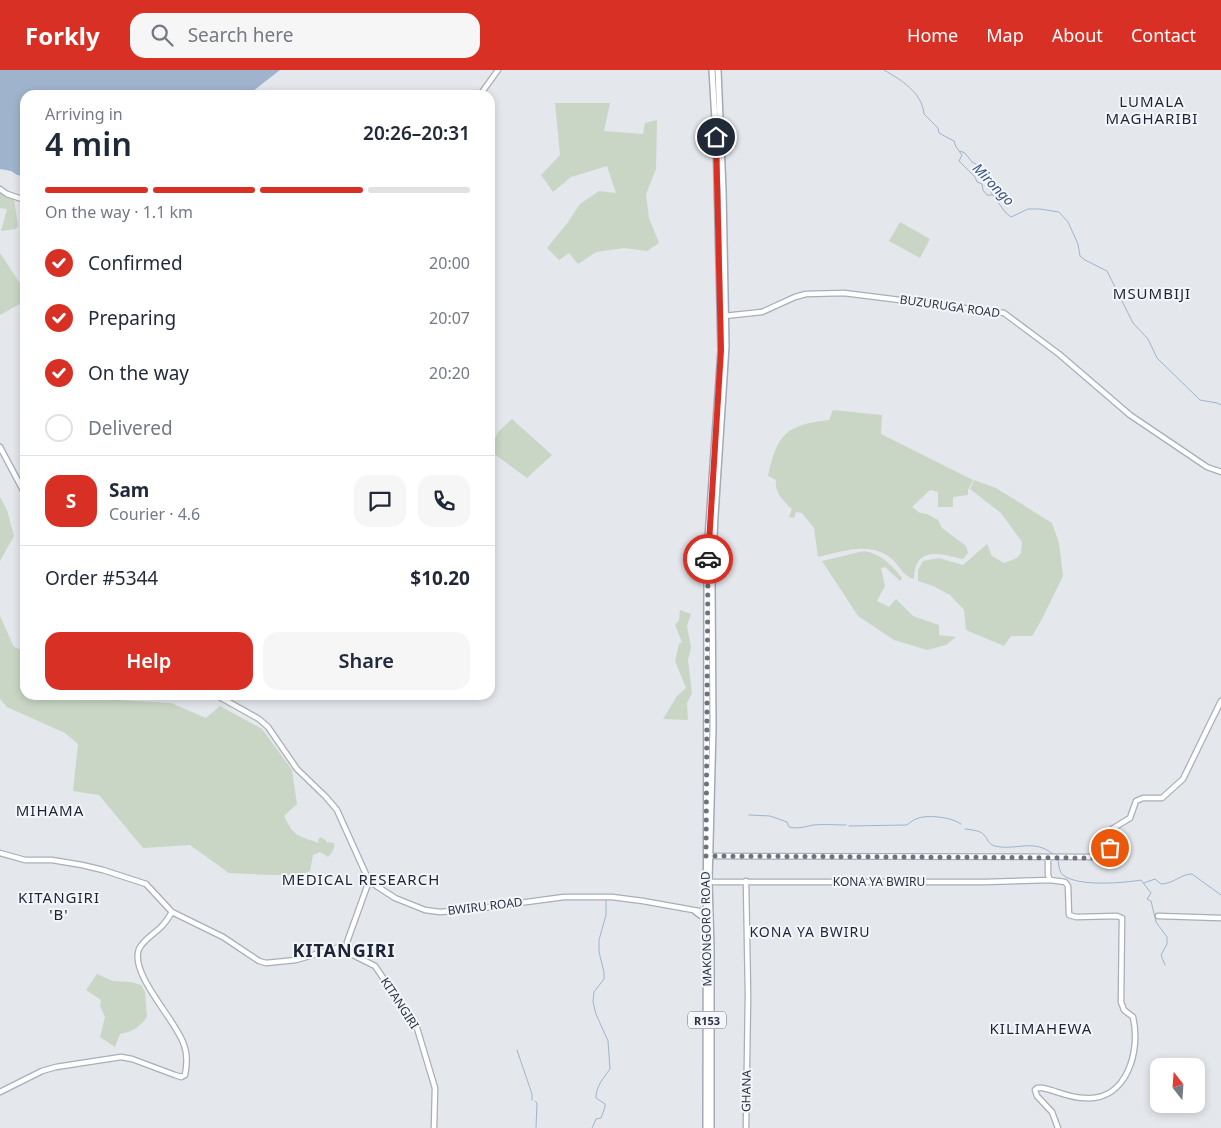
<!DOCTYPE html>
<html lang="en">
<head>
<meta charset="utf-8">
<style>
  :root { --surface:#fff; --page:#f6f6f7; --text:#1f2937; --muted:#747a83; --line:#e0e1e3; --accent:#d93025 }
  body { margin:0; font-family:"Noto Sans",sans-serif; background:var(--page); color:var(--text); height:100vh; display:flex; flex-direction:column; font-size:19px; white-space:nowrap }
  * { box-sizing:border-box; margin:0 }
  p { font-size:16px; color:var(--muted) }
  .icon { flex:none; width:28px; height:28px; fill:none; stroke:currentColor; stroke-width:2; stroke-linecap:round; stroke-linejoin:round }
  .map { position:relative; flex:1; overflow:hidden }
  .drawer { position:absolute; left:20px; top:20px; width:475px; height:610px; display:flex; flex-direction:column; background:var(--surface); border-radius:15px; box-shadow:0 2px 8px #0003 }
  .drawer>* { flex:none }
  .needle { width:32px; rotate:343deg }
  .controls { position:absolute; left:1150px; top:988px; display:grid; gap:10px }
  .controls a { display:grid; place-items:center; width:55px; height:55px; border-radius:10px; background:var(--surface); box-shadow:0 2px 8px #0003; font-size:25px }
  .pin { position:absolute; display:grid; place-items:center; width:42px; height:42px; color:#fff; margin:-21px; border:2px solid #fff; border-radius:50%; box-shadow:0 1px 5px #0007 }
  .courier { position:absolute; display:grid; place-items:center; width:50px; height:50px; margin:-25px; border:4px solid #d93025; border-radius:50%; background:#fff; color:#222; box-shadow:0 1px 6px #0007 }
  .head em { font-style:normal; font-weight:600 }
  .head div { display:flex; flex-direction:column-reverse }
  .head { display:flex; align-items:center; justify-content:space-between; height:85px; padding:0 25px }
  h1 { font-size:32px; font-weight:600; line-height:38px }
  .bar { display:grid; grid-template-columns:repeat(4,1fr); gap:8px 5px; align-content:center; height:60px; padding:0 25px }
  .bar i { height:6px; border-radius:4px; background:var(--line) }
  .bar .current { background:var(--accent) }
  .bar p { grid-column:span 4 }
  .line { display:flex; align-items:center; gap:12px; padding:0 25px; border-top:1px solid var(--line) }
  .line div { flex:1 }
  .round { display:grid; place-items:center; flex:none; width:52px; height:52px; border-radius:15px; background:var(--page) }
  ol { padding:0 25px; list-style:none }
  li { display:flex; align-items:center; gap:15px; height:55px }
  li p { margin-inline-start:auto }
  li .icon { padding:5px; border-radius:50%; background:var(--accent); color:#fff; stroke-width:4 }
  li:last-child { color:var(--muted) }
  li i { width:28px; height:28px; border:2px solid var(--line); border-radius:50% }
  .button { display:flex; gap:10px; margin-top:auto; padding:10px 25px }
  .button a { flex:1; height:58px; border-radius:15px; background:var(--accent); color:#fff; font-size:20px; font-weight:600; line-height:58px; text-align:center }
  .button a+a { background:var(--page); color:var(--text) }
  header { display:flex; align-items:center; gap:30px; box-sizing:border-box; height:70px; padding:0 25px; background:var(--accent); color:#fff }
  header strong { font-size:24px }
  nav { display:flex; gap:28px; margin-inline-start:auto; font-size:18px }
  .search { width:350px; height:45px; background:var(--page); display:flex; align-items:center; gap:12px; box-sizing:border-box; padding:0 18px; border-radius:15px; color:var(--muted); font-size:19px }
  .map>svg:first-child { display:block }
  .green { fill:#c9d6c5 }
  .water { fill:#9fb4cc }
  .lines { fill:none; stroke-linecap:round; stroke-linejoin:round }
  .stream { stroke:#9fb4cc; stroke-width:1 }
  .secondary-casing { stroke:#a9aeb7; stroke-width:7 }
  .primary-casing { stroke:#a3abb8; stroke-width:8 }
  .secondary { stroke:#fff; stroke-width:4.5 }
  .primary { stroke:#fff; stroke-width:5 }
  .done { stroke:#6c737f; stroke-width:5; stroke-dasharray:0 9 }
  .route { stroke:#d93025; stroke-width:6 }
  .labels { text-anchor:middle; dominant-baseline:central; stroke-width:4; stroke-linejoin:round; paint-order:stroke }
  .shield { fill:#f4f6f9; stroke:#676e7b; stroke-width:1 }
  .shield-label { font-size:11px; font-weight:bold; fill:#2b3445 }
  .street-label { font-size:12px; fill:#2b3445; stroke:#f4f6f9 }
  .water-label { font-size:14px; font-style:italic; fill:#34527a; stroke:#f4f6f9 }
  .neighbourhood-label { font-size:14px; letter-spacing:1px; fill:#1d2536; stroke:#f4f6f9 }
  .quarter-label { font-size:15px; letter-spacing:1px; fill:#1d2536; stroke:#f4f6f9 }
  .district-label { font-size:18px; font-weight:bold; letter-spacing:1px; fill:#1d2536; stroke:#f4f6f9 }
</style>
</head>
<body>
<header>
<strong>Forkly</strong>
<div class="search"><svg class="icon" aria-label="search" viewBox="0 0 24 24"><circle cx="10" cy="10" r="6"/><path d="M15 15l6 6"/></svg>Search here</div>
<nav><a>Home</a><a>Map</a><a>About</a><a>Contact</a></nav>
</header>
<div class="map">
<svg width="1221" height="1058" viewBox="0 0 1221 1058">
  <rect width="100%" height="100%" fill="#e4e7ec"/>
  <path class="green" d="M555,33h55l-6,28 39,3 2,-11 12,-3 -1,49 -10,25 3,24 10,25 -12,8 -23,-3 -28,4 -18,12 -9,-11 -10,7 -12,-12 21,-26 12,-18 19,-13 17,2 -9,-27 -36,11 -18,15 -12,-17 19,-20z
    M0,120l10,8 4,1 4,27 -2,3 -15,2 6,-22 -7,-1z
    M900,152l30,17 -10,19 -31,-17z
    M0,183l25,38v10l-25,14z
    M833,340l49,5 -1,19 92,46 -5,10v5l-15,2v10h-15v-15l-8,-2 -18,17 8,6 7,1 11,6 4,8 24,18 2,7 -5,6c-25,-6 -48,-13 -49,20 -9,-2 -14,-11 -20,-18 -21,-21 -50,-10 -76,-4l-4,-29 -12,-15 -6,-1 -2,6 -5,-1 3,-8c-9,-8 -18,-17 -16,-29l-8,-4c9,-41 17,-51 61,-56z
    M512,349l40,36 -25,23 -37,-27 8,-19z
    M974,410l22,8 56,35 7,20 4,33 -21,43 -10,17h-21l-7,10 -38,-16 -2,-20 -14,-15 -17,-9 -15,-5v-11l5,-9 16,-3 24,7 24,-21 5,12 12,7 13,-5 4,-5 1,-11 -21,-29 -31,-24z
    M0,427l7,13 7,26 -14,25z
    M864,481c16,2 29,15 38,27l-2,3 -15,-14 -4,1 4,18 -8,15 12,6 7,-8 17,17 26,9v10l17,2 -10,8 -19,5 -33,-10 -36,-24 -36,-55z
    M680,540l11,4 -4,12 4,21 -3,13 4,33 -5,10 1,17 -25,-1 14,-23 9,-8 -11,-27 4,-17 3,-2 -7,-17 4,-5z
    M0,546l14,31 11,4v44h88l4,5 54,3 35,15 14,-12 42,23 30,41 5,34 -13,12c11,22 13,19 35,27l-1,-3 2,-3 6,3v2l8,1c1,6 -2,10 -6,14l-8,-5 -7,3 -3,16 -12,5 -5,-1h-24l-40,-2 -39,-28 -47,3 -44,-53 -26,-4 5,-47 -13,-11 -58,-26 -7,-8z
    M97,904l16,7 18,1 10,3 4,7 2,25c-7,10 -15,15 -27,17l-5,13 -15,-10 5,-20 -5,-11 1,-6 -15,-10z"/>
  <path class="water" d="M0,0h280l-32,25h-223v81l-8,-1 -6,-4 -11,-2z"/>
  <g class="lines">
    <path class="stream" d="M884,0c17,10 38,22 40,44l14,14 1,5 15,8 2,6 6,8 -3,6 16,16 2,5 5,2 1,6 4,5h6l12,17 6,5 17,-8h12l19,3 9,10 10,22 2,12 5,4 22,11 26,52 15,16 9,19 43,42 17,3 4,2
      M960,81l5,2 7,9 10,5c0,7 4,9 7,15 2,5 0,8 3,12
      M749,745l21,1 17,6 2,5c9,2 15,0 24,-2 11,-1 22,0 33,0
      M849,756l57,-1c4,-1 6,-5 10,-6 10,-5 36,-2 45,5
      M965,759c6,1 15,1 19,6 4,4 4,9 11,11 21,5 38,-8 58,8
      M1058,790c1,5 1,12 5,15 15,12 60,8 78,5l10,13 -4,6 4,2 5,21 11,15v7l-6,11 4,10
      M1144,813l11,-4 6,5c12,0 20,-10 31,-10l29,21
      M517,980l15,44v6
      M535,1031l2,2 -1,25
      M592,1058l4,-9 5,-1 4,-11v-3l-9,-6c0,-12 7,-19 14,-29l-2,-28 -12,-27 -3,-12 1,-10 10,-13v-7l-5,-20v-12l7,-25v-15"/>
    <defs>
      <path id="secondary" d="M480,25l18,-25
        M0,119l7,5 18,6
        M724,246l38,-4 33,-15 11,-3 38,-1 160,20 55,41 71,61 77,52 14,5
        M0,377l25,47
        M216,625l43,24 9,8 29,42 29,28 11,13 32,71 26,17 30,12 15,2 35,-3 89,-12h48l31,4 67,12
        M0,783l25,7h27l30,5 21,5 43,14 26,28 51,25 36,24 7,2 30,-3 47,-14
        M707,786l397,1 5,-4 3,-24 18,-11 6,-17 7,-3h19l21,-19 38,-78
        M1048,787v18l2,5 15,2 3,4 1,29 7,2 41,-1 5,2 -1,84 3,8 9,7c8,34 -6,84 -48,81 -15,0 -28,-7 -42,-10h-6l-2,2 2,6 15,16 6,16
        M746,811l2,114 -2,133
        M709,812h276l65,-2
        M1158,846l63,2
        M345,881l30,15 42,62 18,60 -1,40
        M349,882l-2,-3v-7l22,-61
        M0,1022l42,-21 14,-4 65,-10 11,2 43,16 6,2 4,-2c2,-10 3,-20 -1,-30 -7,-24 -55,-71 -45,-96 4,-9 15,-15 22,-22 4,-4 8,-10 11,-15"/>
      <path id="primary" d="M696,842l10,7
        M706,1058l1,-546 1,-44 13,-188 -5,-213 -4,-67
        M711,1058v-180l-2,-66 4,-154 -1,-146 3,-66 11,-170 -3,-156 -5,-120"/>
    </defs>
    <use href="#secondary" class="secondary-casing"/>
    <use href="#primary" class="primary-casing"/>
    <use href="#secondary" class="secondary"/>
    <use href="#primary" class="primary"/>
  </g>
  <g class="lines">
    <path class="done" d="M708,489l-2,297 393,2 8,-2 3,-8"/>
    <path class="route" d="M708,489l13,-209 -5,-213"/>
  </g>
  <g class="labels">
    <rect class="shield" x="688" y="941.5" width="38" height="17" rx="4"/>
    <g class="shield-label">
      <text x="707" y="950">R153</text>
    </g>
    <g class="street-label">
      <text transform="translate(950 236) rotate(8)">BUZURUGA ROAD</text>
      <text x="879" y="811">KONA YA BWIRU</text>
      <text transform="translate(485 836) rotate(-7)">BWIRU ROAD</text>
      <text transform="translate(706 859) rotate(-91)">MAKONGORO ROAD</text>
      <text transform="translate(400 933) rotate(57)">KITANGIRI</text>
      <text transform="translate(746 1021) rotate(-89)">GHANA</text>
    </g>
    <g class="water-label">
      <text transform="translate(994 114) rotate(46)">Mirongo</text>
    </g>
    <g class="neighbourhood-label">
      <text x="810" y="861">KONA YA BWIRU</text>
    </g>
    <g class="quarter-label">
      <text x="1152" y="31">LUMALA<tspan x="1152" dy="17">MAGHARIBI</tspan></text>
      <text x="1152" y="223">MSUMBIJI</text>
      <text x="50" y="740">MIHAMA</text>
      <text x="361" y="809">MEDICAL RESEARCH</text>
      <text x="59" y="827">KITANGIRI<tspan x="59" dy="17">'B'</tspan></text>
      <text x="1041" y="958">KILIMAHEWA</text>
    </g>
    <g class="district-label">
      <text x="344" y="880">KITANGIRI</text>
    </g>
  </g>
</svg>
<div class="controls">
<a><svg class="needle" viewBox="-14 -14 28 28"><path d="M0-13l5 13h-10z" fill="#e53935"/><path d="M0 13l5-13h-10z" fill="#747a83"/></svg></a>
</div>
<div class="pin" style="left:1110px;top:778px;background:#ea580c"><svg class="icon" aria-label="bag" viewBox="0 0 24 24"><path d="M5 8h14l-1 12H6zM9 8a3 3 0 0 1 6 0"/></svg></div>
<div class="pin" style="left:716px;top:67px;background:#1f2937"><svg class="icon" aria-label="home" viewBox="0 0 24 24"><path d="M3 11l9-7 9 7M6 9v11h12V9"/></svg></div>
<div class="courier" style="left:708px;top:489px"><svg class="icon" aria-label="car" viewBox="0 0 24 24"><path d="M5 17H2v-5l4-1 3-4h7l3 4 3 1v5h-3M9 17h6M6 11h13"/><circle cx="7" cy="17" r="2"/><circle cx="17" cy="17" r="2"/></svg></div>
<section class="drawer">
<div class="head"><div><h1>4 min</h1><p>Arriving in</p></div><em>20:26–20:31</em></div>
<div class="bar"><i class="current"></i><i class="current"></i><i class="current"></i><i></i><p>On the way · 1.1 km</p></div>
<ol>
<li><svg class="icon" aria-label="check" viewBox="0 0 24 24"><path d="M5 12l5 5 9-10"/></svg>Confirmed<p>20:00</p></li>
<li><svg class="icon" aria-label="check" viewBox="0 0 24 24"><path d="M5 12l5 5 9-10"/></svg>Preparing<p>20:07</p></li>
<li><svg class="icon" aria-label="check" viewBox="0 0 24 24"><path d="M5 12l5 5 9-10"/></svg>On the way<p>20:20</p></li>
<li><i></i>Delivered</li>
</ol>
<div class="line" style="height:90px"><b class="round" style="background:var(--accent);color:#fff">S</b><div><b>Sam</b><p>Courier · 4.6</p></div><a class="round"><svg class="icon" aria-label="chat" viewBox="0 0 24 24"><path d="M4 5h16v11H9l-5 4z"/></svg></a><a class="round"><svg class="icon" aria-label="phone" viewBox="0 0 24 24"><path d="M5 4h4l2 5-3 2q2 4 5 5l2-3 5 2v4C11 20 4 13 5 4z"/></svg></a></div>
<div class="line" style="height:65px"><div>Order #5344</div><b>$10.20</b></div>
<div class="button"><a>Help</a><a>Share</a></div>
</section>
</div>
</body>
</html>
